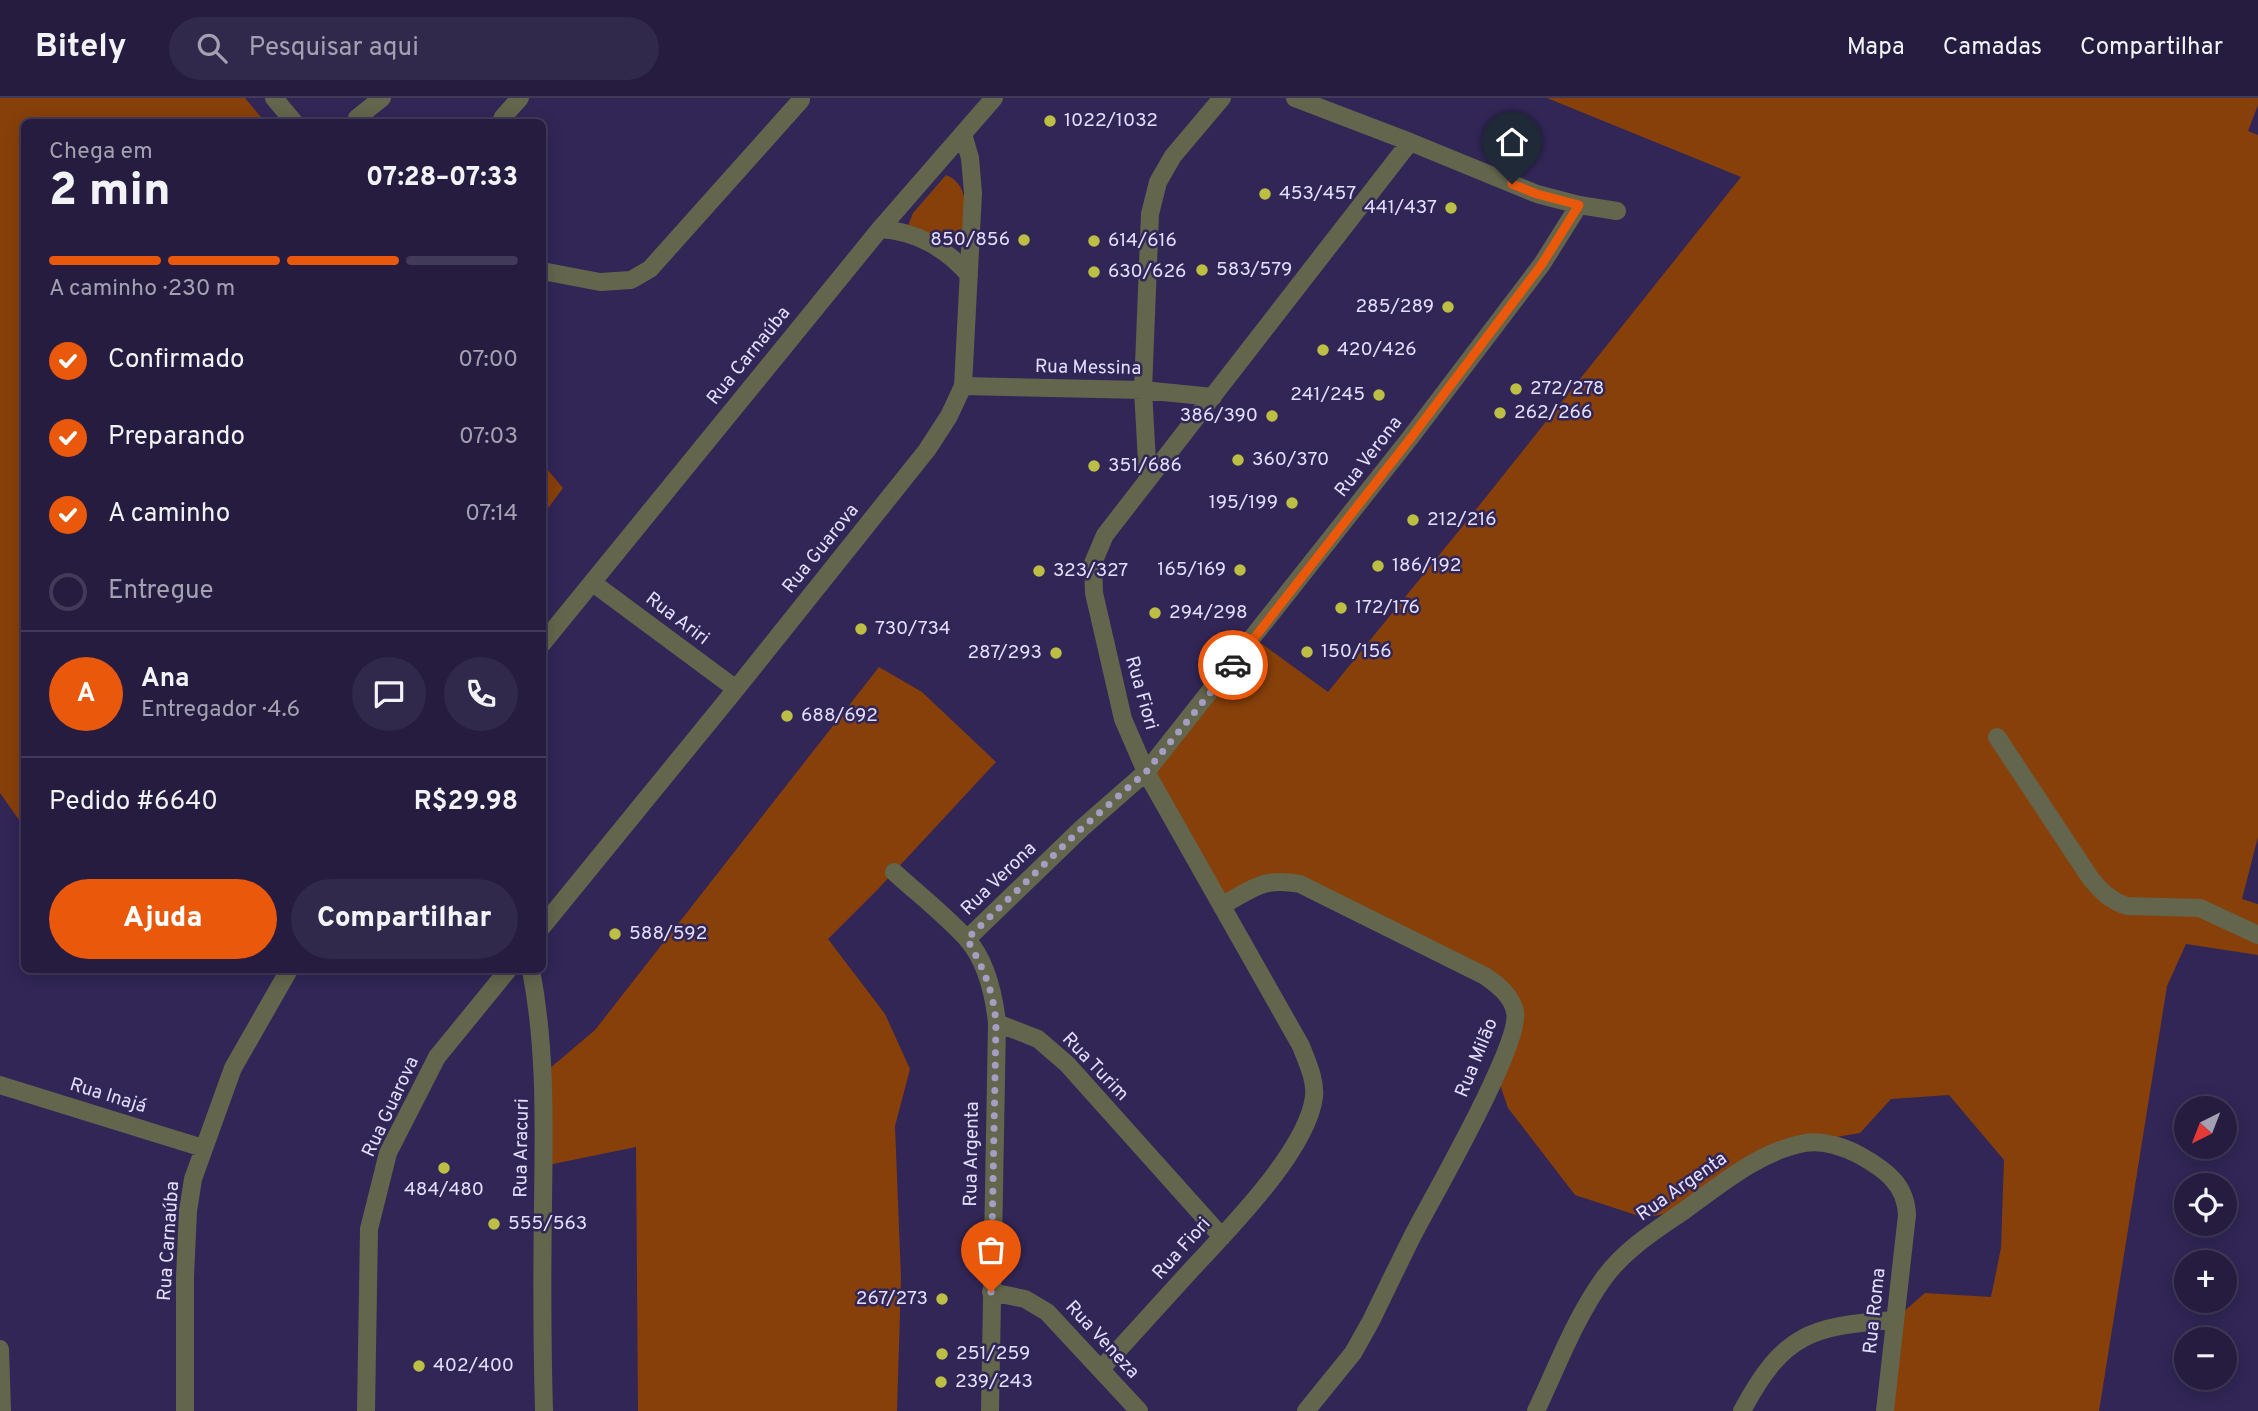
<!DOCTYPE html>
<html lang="pt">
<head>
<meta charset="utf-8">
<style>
  :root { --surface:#251c40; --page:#31294b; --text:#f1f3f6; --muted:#a3a1b1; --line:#423a59; --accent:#ea580c }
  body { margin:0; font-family:Overpass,sans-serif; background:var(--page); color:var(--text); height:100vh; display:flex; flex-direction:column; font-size:26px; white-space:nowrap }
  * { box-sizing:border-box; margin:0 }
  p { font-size:23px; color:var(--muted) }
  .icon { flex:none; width:38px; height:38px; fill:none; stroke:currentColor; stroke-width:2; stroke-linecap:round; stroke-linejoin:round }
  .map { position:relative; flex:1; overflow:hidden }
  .sheet { position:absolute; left:21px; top:21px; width:525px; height:854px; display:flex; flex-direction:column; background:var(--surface); border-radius:10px; box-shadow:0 4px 18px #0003,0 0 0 2px var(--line) }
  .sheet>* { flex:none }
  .needle { width:46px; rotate:222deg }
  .controls { position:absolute; left:2174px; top:998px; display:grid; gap:14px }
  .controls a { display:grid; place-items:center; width:63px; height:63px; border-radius:50%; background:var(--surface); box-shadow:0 4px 18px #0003,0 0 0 2px var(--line); font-size:35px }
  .pin { position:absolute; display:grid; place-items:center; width:60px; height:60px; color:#fff; margin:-72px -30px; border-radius:50% 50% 50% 0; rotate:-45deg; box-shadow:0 0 7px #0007 }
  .pin .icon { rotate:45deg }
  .courier { position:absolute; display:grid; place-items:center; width:70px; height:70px; margin:-35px; border:5px solid #ea580c; border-radius:50%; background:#fff; color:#222; box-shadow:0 2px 9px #0007 }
  .headline em { font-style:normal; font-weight:800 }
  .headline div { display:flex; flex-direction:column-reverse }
  .headline { display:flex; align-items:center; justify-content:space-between; height:119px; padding:0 28px }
  h1 { font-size:46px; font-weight:800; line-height:52px }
  .bar { display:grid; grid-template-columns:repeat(4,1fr); gap:10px 7px; align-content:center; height:84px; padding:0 28px }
  .bar i { height:9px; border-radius:5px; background:var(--line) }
  .bar .selected { background:var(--accent) }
  .bar p { grid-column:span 4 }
  .line { display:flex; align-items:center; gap:18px; padding:0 28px; border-top:2px solid var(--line) }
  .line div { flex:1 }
  .round { display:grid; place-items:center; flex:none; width:74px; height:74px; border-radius:37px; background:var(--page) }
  ol { padding:0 28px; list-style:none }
  li { display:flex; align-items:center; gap:21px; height:77px }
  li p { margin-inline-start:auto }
  li .icon { padding:7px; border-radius:50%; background:var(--accent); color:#fff; stroke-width:4 }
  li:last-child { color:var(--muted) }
  li i { width:38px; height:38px; border:4px solid var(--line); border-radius:50% }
  .primary-button { display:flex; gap:14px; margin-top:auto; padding:14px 28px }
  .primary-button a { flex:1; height:80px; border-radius:42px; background:var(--accent); color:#fff; font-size:28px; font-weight:800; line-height:80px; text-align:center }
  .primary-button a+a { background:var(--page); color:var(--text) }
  header { display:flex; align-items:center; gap:42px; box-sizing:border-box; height:98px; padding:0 35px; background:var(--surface); border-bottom:2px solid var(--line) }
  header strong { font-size:33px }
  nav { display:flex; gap:38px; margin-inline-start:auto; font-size:24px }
  .search { width:490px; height:63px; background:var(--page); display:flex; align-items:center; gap:18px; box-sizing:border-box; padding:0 24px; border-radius:38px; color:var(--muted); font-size:26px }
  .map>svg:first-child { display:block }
  .green { fill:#87400a }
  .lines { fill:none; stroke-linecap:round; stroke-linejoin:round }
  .minor { stroke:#63654c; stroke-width:18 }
  .done { stroke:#a49ec3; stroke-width:7; stroke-dasharray:0 12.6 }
  .route { stroke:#ea580c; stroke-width:9 }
  .poi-dot { fill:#bcbf44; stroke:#312656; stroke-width:2.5 }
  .labels { text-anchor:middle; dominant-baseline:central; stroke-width:5; stroke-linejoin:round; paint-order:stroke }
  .poi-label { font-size:19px; fill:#e2dffe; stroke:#312656; text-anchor:start }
  .street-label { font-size:19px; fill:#e2dffe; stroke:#312656 }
</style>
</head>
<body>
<header>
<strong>Bitely</strong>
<div class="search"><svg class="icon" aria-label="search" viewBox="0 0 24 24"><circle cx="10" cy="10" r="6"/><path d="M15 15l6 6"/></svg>Pesquisar aqui</div>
<nav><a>Mapa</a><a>Camadas</a><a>Compartilhar</a></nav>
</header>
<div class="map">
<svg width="2258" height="1313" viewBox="0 0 2258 1313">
  <rect width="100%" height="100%" fill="#312656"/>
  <path class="green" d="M0,0h245l20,24h-241v705l-24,-34z
    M1547,0h711v7l-10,26 10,4v702l-16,62 16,5v51l-72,-11 -19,42 -68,425h-215l10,-91 31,-27 66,4 10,-49 3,-88 -55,-65 -58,4 -31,34 -53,9 -121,67 -41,9 -70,-23 -67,-87 -12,-35 20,-60 -6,-14 -210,-115 -47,5 -30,16 -77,-133 108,-134 74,54 138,-170 275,-345z
    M946,77c27,11 19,45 14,67l-15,2 -37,-18 5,-13z
    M542,365l21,25 -20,27h-1z
    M879,569l43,25 74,70 -117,126 -51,51 57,75 25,55 -15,57 6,152 -4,133h-259l-2,-264 -93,19 6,-97 46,-39z"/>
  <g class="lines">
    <path class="minor" d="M274,0l20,24
      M357,20l25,-20
      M501,24l2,-5 17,-19
      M1579,107l38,6
      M880,131c35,2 66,19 89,46
      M542,173l58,11 31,-2 19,-11 151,-169
      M963,288l180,4 70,7
      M1148,382l-5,-90 7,-176 8,-32 15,-26 49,-58
      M593,485l143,106
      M542,546l338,-415 114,-131
      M1997,639l94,142c11,13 20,22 36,27l73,2 58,27
      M894,774c23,21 50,42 72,66 20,22 28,57 31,85l41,16 29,25 155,173
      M1223,807c31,-17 40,-28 77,-21l185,92c13,9 27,20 30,36 7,31 -83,186 -102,223 -14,28 -28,57 -42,86l-18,32 -47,58
      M542,829l194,-238 191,-239 22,-34 14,-30 10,-193 -3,-35 -7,-24
      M967,841l115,-111 64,-56 264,-334 132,-174 37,-59 -42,-11 -127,-52 -115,-44
      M531,872c15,77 13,155 12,233 -1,70 -1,139 1,208
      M0,987l203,63
      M991,1194l34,7 22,13 92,99
      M0,1251l2,62
      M1101,1271c30,-33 60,-66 90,-99 37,-40 116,-119 123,-173 2,-17 -7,-35 -13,-51l-155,-274 -23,-53 -29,-126 -1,-30 12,-28 305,-393
      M185,1313v-134l3,-66 5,-32 40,-111 56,-98
      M366,1313l3,-182 19,-76 49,-96 71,-87
      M990,1313l7,-388
      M1536,1313c21,-44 39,-93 68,-133 21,-29 52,-48 81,-68 36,-26 75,-59 120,-67 18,-3 40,4 56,13 25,14 45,29 46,59l-22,196
      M1742,1313c41,-77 68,-85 152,-91"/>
  </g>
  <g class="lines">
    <path class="done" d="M991,1194l5,-269c-3,-34 -12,-53 -29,-84l115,-111 64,-56 87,-107"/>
    <path class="route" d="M1233,567l177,-226 132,-175 37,-59 -42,-11 -25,-10"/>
  </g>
  <g class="poi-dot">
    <circle cx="1050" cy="23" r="7"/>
    <circle cx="1265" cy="96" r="7"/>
    <circle cx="1451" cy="110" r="7"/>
    <circle cx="1024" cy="142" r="7"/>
    <circle cx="1094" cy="143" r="7"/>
    <circle cx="1202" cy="172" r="7"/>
    <circle cx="1094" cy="174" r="7"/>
    <circle cx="1448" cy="209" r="7"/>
    <circle cx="1323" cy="252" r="7"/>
    <circle cx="1516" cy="291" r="7"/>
    <circle cx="1379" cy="297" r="7"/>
    <circle cx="1500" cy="315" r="7"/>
    <circle cx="1272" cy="318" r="7"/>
    <circle cx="1238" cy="362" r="7"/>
    <circle cx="1094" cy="368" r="7"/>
    <circle cx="1292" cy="405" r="7"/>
    <circle cx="1413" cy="422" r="7"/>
    <circle cx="1378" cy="468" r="7"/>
    <circle cx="1240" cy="472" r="7"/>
    <circle cx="1039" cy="473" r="7"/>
    <circle cx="1341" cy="510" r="7"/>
    <circle cx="1155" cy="515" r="7"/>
    <circle cx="861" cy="531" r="7"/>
    <circle cx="1307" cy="554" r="7"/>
    <circle cx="1056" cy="555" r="7"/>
    <circle cx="787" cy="618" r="7"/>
    <circle cx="615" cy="836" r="7"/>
    <circle cx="444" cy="1070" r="7"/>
    <circle cx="494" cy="1126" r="7"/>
    <circle cx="942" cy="1201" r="7"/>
    <circle cx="942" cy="1256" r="7"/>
    <circle cx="419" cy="1268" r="7"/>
    <circle cx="941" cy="1284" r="7"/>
  </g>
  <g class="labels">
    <g class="poi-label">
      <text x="1064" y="23">1022/1032</text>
      <text x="1279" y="96">453/457</text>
      <text x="1437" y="110" text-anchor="end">441/437</text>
      <text x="1010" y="142" text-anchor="end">850/856</text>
      <text x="1108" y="143">614/616</text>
      <text x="1216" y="172">583/579</text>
      <text x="1108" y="174">630/626</text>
      <text x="1434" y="209" text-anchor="end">285/289</text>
      <text x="1337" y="252">420/426</text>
      <text x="1530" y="291">272/278</text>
      <text x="1365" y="297" text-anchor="end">241/245</text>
      <text x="1514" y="315">262/266</text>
      <text x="1258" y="318" text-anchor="end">386/390</text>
      <text x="1252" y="362">360/370</text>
      <text x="1108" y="368">351/686</text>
      <text x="1278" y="405" text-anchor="end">195/199</text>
      <text x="1427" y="422">212/216</text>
      <text x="1392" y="468">186/192</text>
      <text x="1226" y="472" text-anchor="end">165/169</text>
      <text x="1053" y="473">323/327</text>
      <text x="1355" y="510">172/176</text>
      <text x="1169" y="515">294/298</text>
      <text x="875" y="531">730/734</text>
      <text x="1321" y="554">150/156</text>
      <text x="1042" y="555" text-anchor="end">287/293</text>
      <text x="801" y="618">688/692</text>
      <text x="629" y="836">588/592</text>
      <text x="444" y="1092" text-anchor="middle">484/480</text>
      <text x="508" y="1126">555/563</text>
      <text x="928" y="1201" text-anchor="end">267/273</text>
      <text x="956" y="1256">251/259</text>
      <text x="433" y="1268">402/400</text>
      <text x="955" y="1284">239/243</text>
    </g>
    <g class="street-label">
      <text transform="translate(749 258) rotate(-51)">Rua Carnaúba</text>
      <text transform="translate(1088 270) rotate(1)">Rua Messina</text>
      <text transform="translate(1369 359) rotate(-52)">Rua Verona</text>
      <text transform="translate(821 451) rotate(-51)">Rua Guarova</text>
      <text transform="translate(677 521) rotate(37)">Rua Ariri</text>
      <text transform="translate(1141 595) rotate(74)">Rua Fiori</text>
      <text transform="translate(999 781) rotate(-44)">Rua Verona</text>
      <text transform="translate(1477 960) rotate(-68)">Rua Milão</text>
      <text transform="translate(1095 969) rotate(46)">Rua Turim</text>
      <text transform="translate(108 998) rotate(17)">Rua Inajá</text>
      <text transform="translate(391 1009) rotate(-65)">Rua Guarova</text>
      <text transform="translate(522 1050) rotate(-89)">Rua Aracuri</text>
      <text transform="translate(972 1056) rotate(-89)">Rua Argenta</text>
      <text transform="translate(1682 1089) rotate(-35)">Rua Argenta</text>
      <text transform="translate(169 1143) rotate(-86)">Rua Carnaúba</text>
      <text transform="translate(1182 1151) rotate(-48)">Rua Fiori</text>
      <text transform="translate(1875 1213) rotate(-84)">Rua Roma</text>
      <text transform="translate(1102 1242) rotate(47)">Rua Veneza</text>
    </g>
  </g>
</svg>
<div class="controls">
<a><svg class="needle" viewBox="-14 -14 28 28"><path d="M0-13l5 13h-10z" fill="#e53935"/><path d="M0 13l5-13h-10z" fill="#a3a1b1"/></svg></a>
<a><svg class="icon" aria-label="locate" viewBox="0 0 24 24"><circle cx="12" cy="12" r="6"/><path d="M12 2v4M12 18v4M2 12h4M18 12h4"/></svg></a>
<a>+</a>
<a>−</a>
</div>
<div class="pin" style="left:991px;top:1194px;background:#ea580c"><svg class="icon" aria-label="bag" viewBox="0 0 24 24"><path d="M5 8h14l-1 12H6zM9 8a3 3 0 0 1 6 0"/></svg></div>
<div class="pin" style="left:1512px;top:86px;background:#1f2937"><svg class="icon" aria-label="home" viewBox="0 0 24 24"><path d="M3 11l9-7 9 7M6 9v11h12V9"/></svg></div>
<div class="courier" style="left:1233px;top:567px"><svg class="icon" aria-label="car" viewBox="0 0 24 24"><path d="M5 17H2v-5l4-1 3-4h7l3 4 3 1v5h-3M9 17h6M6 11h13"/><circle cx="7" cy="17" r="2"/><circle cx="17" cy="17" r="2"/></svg></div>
<section class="sheet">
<div class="headline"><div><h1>2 min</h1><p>Chega em</p></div><em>07:28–07:33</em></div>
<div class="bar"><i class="selected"></i><i class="selected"></i><i class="selected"></i><i></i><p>A caminho · 230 m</p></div>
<ol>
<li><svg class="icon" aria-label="check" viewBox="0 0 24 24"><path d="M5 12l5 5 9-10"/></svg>Confirmado<p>07:00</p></li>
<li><svg class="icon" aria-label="check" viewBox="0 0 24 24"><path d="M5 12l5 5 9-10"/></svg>Preparando<p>07:03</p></li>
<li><svg class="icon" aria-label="check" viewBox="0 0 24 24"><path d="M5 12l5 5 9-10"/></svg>A caminho<p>07:14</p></li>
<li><i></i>Entregue</li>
</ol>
<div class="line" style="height:126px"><b class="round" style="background:var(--accent);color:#fff">A</b><div><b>Ana</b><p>Entregador · 4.6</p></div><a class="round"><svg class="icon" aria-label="chat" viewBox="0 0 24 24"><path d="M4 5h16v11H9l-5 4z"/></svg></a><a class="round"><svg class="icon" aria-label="phone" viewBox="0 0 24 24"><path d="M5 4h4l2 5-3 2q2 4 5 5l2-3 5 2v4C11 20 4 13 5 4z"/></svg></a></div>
<div class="line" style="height:91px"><div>Pedido #6640</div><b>R$29.98</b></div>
<div class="primary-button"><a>Ajuda</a><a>Compartilhar</a></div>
</section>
</div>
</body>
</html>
